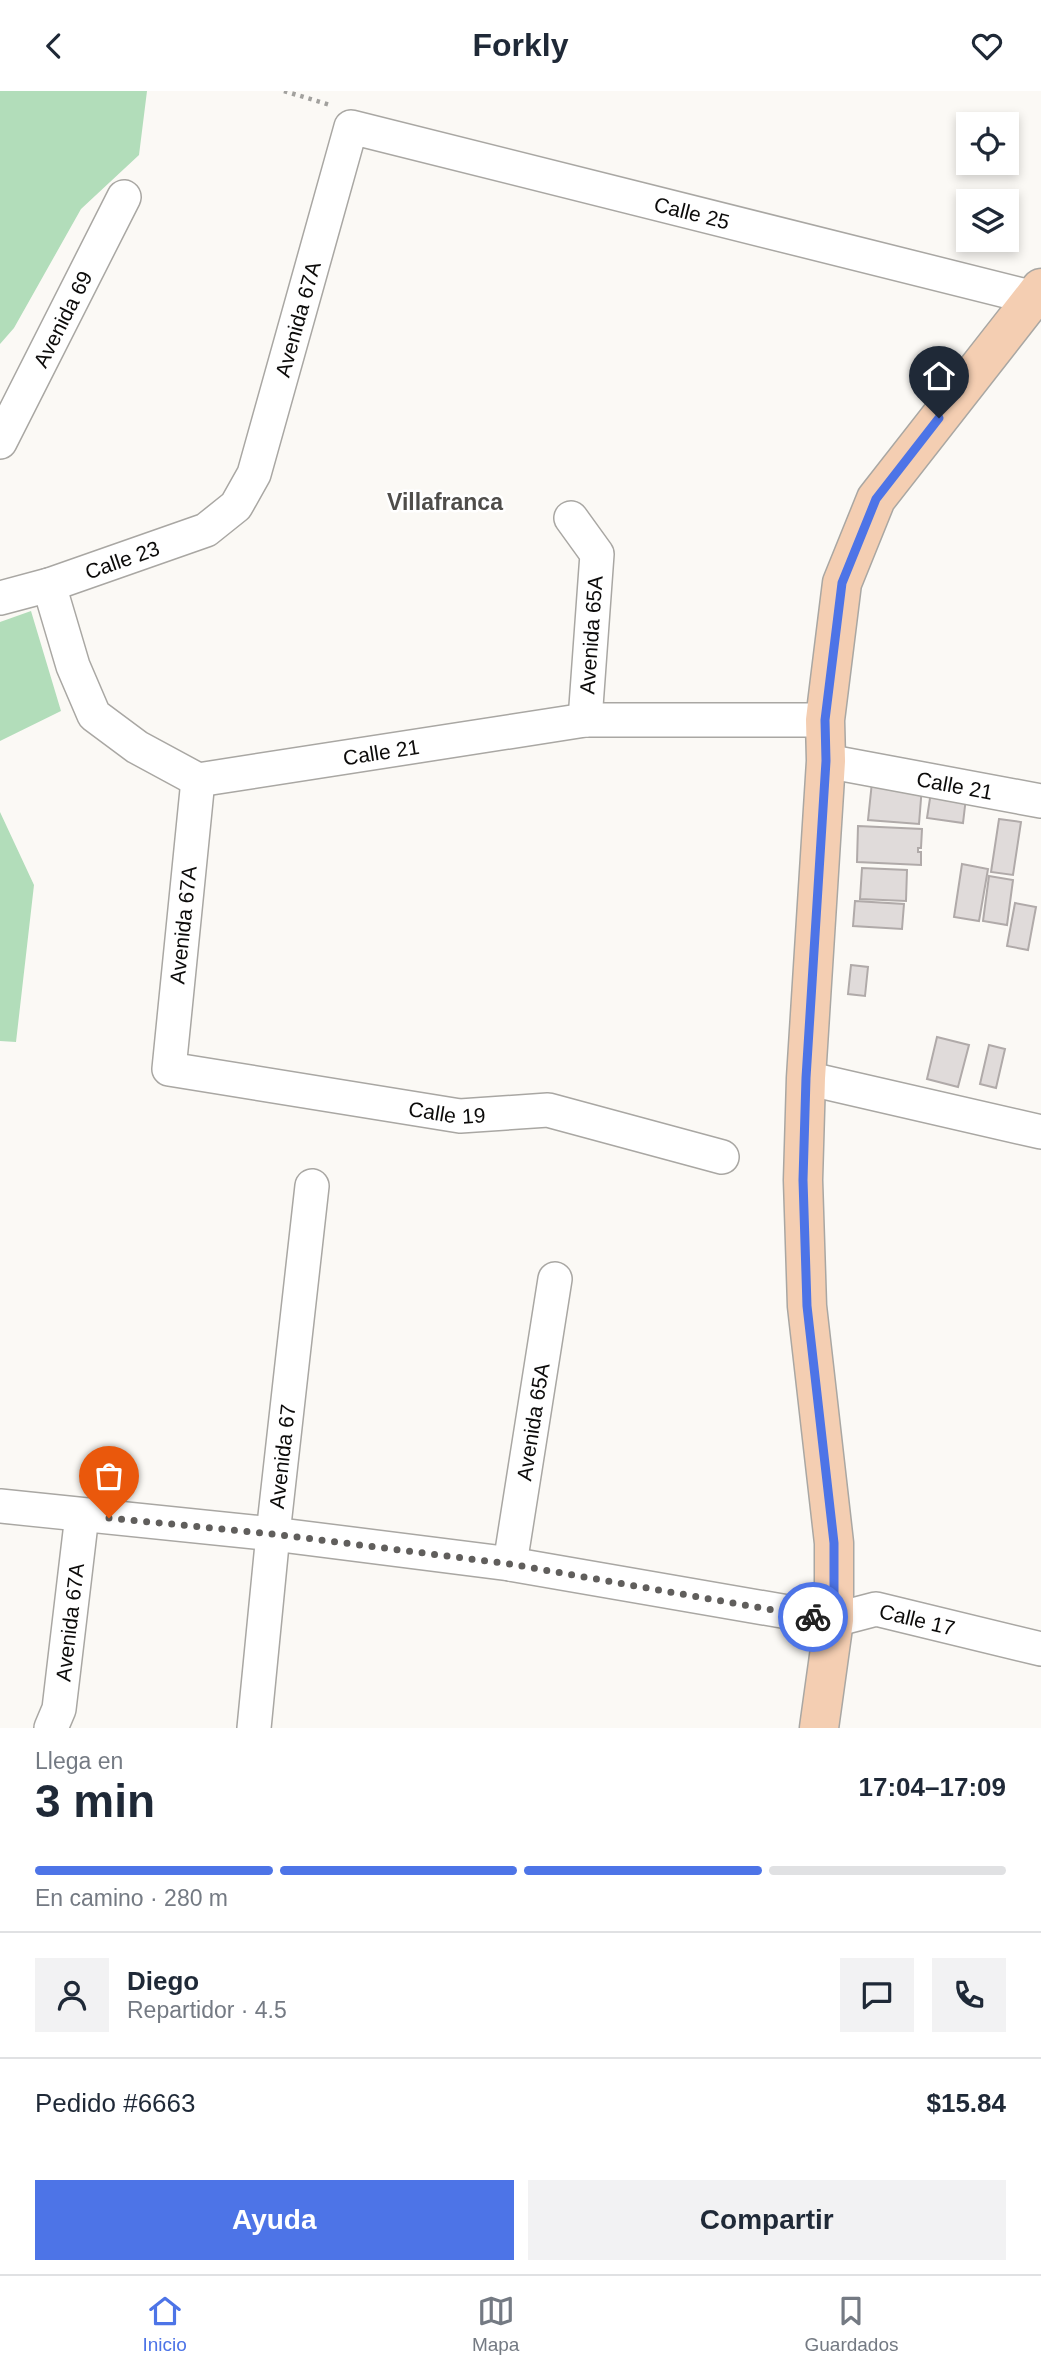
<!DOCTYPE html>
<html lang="es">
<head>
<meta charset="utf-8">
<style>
  :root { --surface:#fff; --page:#f2f2f3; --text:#1f2937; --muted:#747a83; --line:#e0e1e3; --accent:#4d74e7 }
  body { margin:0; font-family:Arial,sans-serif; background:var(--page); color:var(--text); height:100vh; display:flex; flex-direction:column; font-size:26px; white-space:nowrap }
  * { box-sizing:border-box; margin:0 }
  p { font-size:23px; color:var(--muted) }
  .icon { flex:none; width:38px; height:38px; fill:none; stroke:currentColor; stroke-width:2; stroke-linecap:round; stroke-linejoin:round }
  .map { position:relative; height:1637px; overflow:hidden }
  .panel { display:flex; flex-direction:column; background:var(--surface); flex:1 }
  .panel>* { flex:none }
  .buttons { position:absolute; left:956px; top:21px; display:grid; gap:14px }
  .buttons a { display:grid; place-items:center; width:63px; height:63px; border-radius:0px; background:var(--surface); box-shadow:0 4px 10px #0003; font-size:35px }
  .pin { position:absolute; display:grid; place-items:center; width:60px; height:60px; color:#fff; margin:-72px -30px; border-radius:50% 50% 50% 0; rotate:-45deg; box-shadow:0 0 7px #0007 }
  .pin .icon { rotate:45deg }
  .courier { position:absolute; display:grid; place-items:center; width:70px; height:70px; margin:-35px; border:5px solid #4d74e7; border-radius:50%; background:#fff; color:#222; box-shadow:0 2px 9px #0007 }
  .summary em { font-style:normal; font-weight:700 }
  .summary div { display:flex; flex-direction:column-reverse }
  .summary { display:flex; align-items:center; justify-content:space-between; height:119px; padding:0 35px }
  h1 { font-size:46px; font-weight:700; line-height:52px }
  .bar { display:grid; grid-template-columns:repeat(4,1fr); gap:10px 7px; align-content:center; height:84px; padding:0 35px }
  .bar i { height:9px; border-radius:5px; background:var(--line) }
  .bar .on { background:var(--accent) }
  .bar p { grid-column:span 4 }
  .line { display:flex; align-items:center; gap:18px; padding:0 35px; border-top:2px solid var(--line) }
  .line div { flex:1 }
  .round { display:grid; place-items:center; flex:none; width:74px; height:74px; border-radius:0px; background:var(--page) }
  .cta { display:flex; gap:14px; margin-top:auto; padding:14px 35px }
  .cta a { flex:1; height:80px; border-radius:0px; background:var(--accent); color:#fff; font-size:28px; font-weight:700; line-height:80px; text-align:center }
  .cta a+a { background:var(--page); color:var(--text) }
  header { display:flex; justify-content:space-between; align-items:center; height:91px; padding:0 35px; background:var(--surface); font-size:32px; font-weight:700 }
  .tab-bar { display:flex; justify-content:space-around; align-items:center; height:98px; border-top:2px solid var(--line); background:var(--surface); font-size:19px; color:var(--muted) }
  .tab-bar a { display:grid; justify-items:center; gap:4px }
  .tab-bar .on { color:var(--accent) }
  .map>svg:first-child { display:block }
  .green { fill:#b2ddba }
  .building { fill:#e0dbda; stroke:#b0aaa9; stroke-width:2 }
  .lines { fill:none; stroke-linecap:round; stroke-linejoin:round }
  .street-casing { stroke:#a9a7a3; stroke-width:36 }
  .secondary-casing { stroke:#a9a7a3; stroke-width:41 }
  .path { stroke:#a2a19e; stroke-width:4.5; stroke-dasharray:3.5 5; stroke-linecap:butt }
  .street { stroke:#fff; stroke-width:33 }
  .secondary { stroke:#f4ceb2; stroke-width:38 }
  .done { stroke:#605e5c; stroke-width:7; stroke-dasharray:0 12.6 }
  .route { stroke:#4d74e7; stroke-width:9 }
  .labels { text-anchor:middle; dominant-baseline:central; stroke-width:5; stroke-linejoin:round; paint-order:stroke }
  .street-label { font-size:21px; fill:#0c0b0a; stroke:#fff }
  .neighbourhood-label { font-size:23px; font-weight:bold; fill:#4f4d4a; stroke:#fff }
</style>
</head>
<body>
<header><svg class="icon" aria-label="back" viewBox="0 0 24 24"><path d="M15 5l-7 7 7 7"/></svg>Forkly<svg class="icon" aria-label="heart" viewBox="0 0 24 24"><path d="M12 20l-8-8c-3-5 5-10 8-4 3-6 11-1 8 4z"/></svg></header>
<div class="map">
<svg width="1041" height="1637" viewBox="0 0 1041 1637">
  <rect width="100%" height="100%" fill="#fbf9f5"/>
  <path class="green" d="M0,0h147l-8,64 -58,54 -67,119 -14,16z
    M31,520l30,100 -61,30v-119z
    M0,721l34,73 -18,157 -16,-1z"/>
  <path class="building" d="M872,691l50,4 -3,38 -51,-4z
    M932,694l35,4 -4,34 -36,-5z
    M999,728l22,3 -8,53 -22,-3z
    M858,735l64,3 -1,19h-3v4h3v13l-64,-3z
    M962,773l26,5 -9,52 -25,-4z
    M862,777l45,2 -1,31 -46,-2z
    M989,785l24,4 -6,45 -24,-4z
    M855,810l49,3 -2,25 -49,-3z
    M1015,812l21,4 -8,43 -21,-4z
    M851,874l17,2 -3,29 -17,-2z
    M937,946l32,8 -11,42 -31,-8z
    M989,954l16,4 -9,39 -16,-4z"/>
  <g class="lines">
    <defs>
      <g id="street">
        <path id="s1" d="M0,351l124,-245"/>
        <path d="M571,427l26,36 -12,166"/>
        <path id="s2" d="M49,494l24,81 21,49 43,32 61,33 387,-60h240"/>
        <path id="s3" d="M0,507l49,-13 157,-55 30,-24 18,-32 97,-347 683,171"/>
        <path id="s4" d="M826,670l215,40"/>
        <path id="s5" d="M198,689l-29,289 291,47 88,-6 174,47"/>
        <path d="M806,987l235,54"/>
        <path id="s6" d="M0,1415l273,28 237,30 324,56 42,-11 165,40"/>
        <path id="s7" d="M510,1473l45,-285"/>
        <path id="s8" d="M51,1637l8,-19 23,-194"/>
        <path id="s9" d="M254,1637l19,-194 39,-348"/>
      </g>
      <path id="secondary" d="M819,1637l15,-108v-77l-27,-237 -4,-126 3,-102 20,-317 -1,-41 17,-137 34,-84 165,-211"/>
    </defs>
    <use href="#street" class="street-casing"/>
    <use href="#secondary" class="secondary-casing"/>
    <path class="path" d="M284,0l46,14"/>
    <use href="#street" class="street"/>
    <use href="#secondary" class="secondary"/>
  </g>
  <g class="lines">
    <path class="done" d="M109,1427l164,16 237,30 303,53"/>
    <path class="route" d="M813,1526l21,3v-77l-27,-237 -4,-126 3,-102 20,-317 -1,-41 17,-137 34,-84 63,-81"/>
  </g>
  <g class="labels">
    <g class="street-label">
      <text stroke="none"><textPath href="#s3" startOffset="1004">Calle 25</textPath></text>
      <text stroke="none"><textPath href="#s3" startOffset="453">Avenida 67A</textPath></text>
      <text stroke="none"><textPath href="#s1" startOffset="138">Avenida 69</textPath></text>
      <text stroke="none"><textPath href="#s3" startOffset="128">Calle 23</textPath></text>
      <text transform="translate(591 544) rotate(-86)">Avenida 65A</text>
      <text stroke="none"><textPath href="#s2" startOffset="446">Calle 21</textPath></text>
      <text stroke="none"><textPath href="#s4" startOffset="131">Calle 21</textPath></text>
      <text transform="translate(183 834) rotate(-84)">Avenida 67A</text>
      <text stroke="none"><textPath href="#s5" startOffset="572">Calle 19</textPath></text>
      <text stroke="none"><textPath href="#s7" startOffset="144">Avenida 65A</textPath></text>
      <text stroke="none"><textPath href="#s9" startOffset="273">Avenida 67</textPath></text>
      <text stroke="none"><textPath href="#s6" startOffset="928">Calle 17</textPath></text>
      <text stroke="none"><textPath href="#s8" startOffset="108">Avenida 67A</textPath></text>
    </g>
    <g class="neighbourhood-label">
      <text x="445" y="411">Villafranca</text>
    </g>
  </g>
</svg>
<div class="buttons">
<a><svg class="icon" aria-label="locate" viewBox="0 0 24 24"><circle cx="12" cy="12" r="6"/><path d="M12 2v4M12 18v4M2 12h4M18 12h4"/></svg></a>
<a><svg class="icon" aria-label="layers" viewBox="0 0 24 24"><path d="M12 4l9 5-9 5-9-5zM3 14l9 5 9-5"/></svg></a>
</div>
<div class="pin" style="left:109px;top:1427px;background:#ea580c"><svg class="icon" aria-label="bag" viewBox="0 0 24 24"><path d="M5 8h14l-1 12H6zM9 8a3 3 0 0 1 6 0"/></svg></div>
<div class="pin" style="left:939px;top:327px;background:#1f2937"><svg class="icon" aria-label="home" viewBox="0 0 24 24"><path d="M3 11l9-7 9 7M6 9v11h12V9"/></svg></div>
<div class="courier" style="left:813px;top:1526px"><svg class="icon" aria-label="bike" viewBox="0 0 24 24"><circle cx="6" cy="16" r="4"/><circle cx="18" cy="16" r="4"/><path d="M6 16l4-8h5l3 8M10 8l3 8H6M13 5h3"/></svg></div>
</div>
<section class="panel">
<div class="summary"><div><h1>3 min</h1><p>Llega en</p></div><em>17:04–17:09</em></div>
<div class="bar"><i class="on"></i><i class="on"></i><i class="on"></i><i></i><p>En camino · 280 m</p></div>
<div class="line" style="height:126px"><a class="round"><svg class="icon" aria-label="person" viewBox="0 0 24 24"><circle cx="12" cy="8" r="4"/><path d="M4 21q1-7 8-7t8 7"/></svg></a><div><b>Diego</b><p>Repartidor · 4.5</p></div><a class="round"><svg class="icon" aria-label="chat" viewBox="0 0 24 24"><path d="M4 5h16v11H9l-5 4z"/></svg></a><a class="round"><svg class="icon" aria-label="phone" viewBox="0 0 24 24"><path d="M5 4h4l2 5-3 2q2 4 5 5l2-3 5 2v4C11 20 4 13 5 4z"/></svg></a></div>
<div class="line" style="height:91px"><div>Pedido #6663</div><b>$15.84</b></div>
<div class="cta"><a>Ayuda</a><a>Compartir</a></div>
</section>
<nav class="tab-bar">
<a class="on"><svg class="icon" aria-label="home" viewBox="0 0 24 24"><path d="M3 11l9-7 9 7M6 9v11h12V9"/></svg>Inicio</a>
<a><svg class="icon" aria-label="map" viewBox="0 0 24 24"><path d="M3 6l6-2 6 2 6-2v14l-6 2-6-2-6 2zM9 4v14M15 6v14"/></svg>Mapa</a>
<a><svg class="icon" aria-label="saved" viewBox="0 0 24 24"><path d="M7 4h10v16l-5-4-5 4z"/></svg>Guardados</a>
</nav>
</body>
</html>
